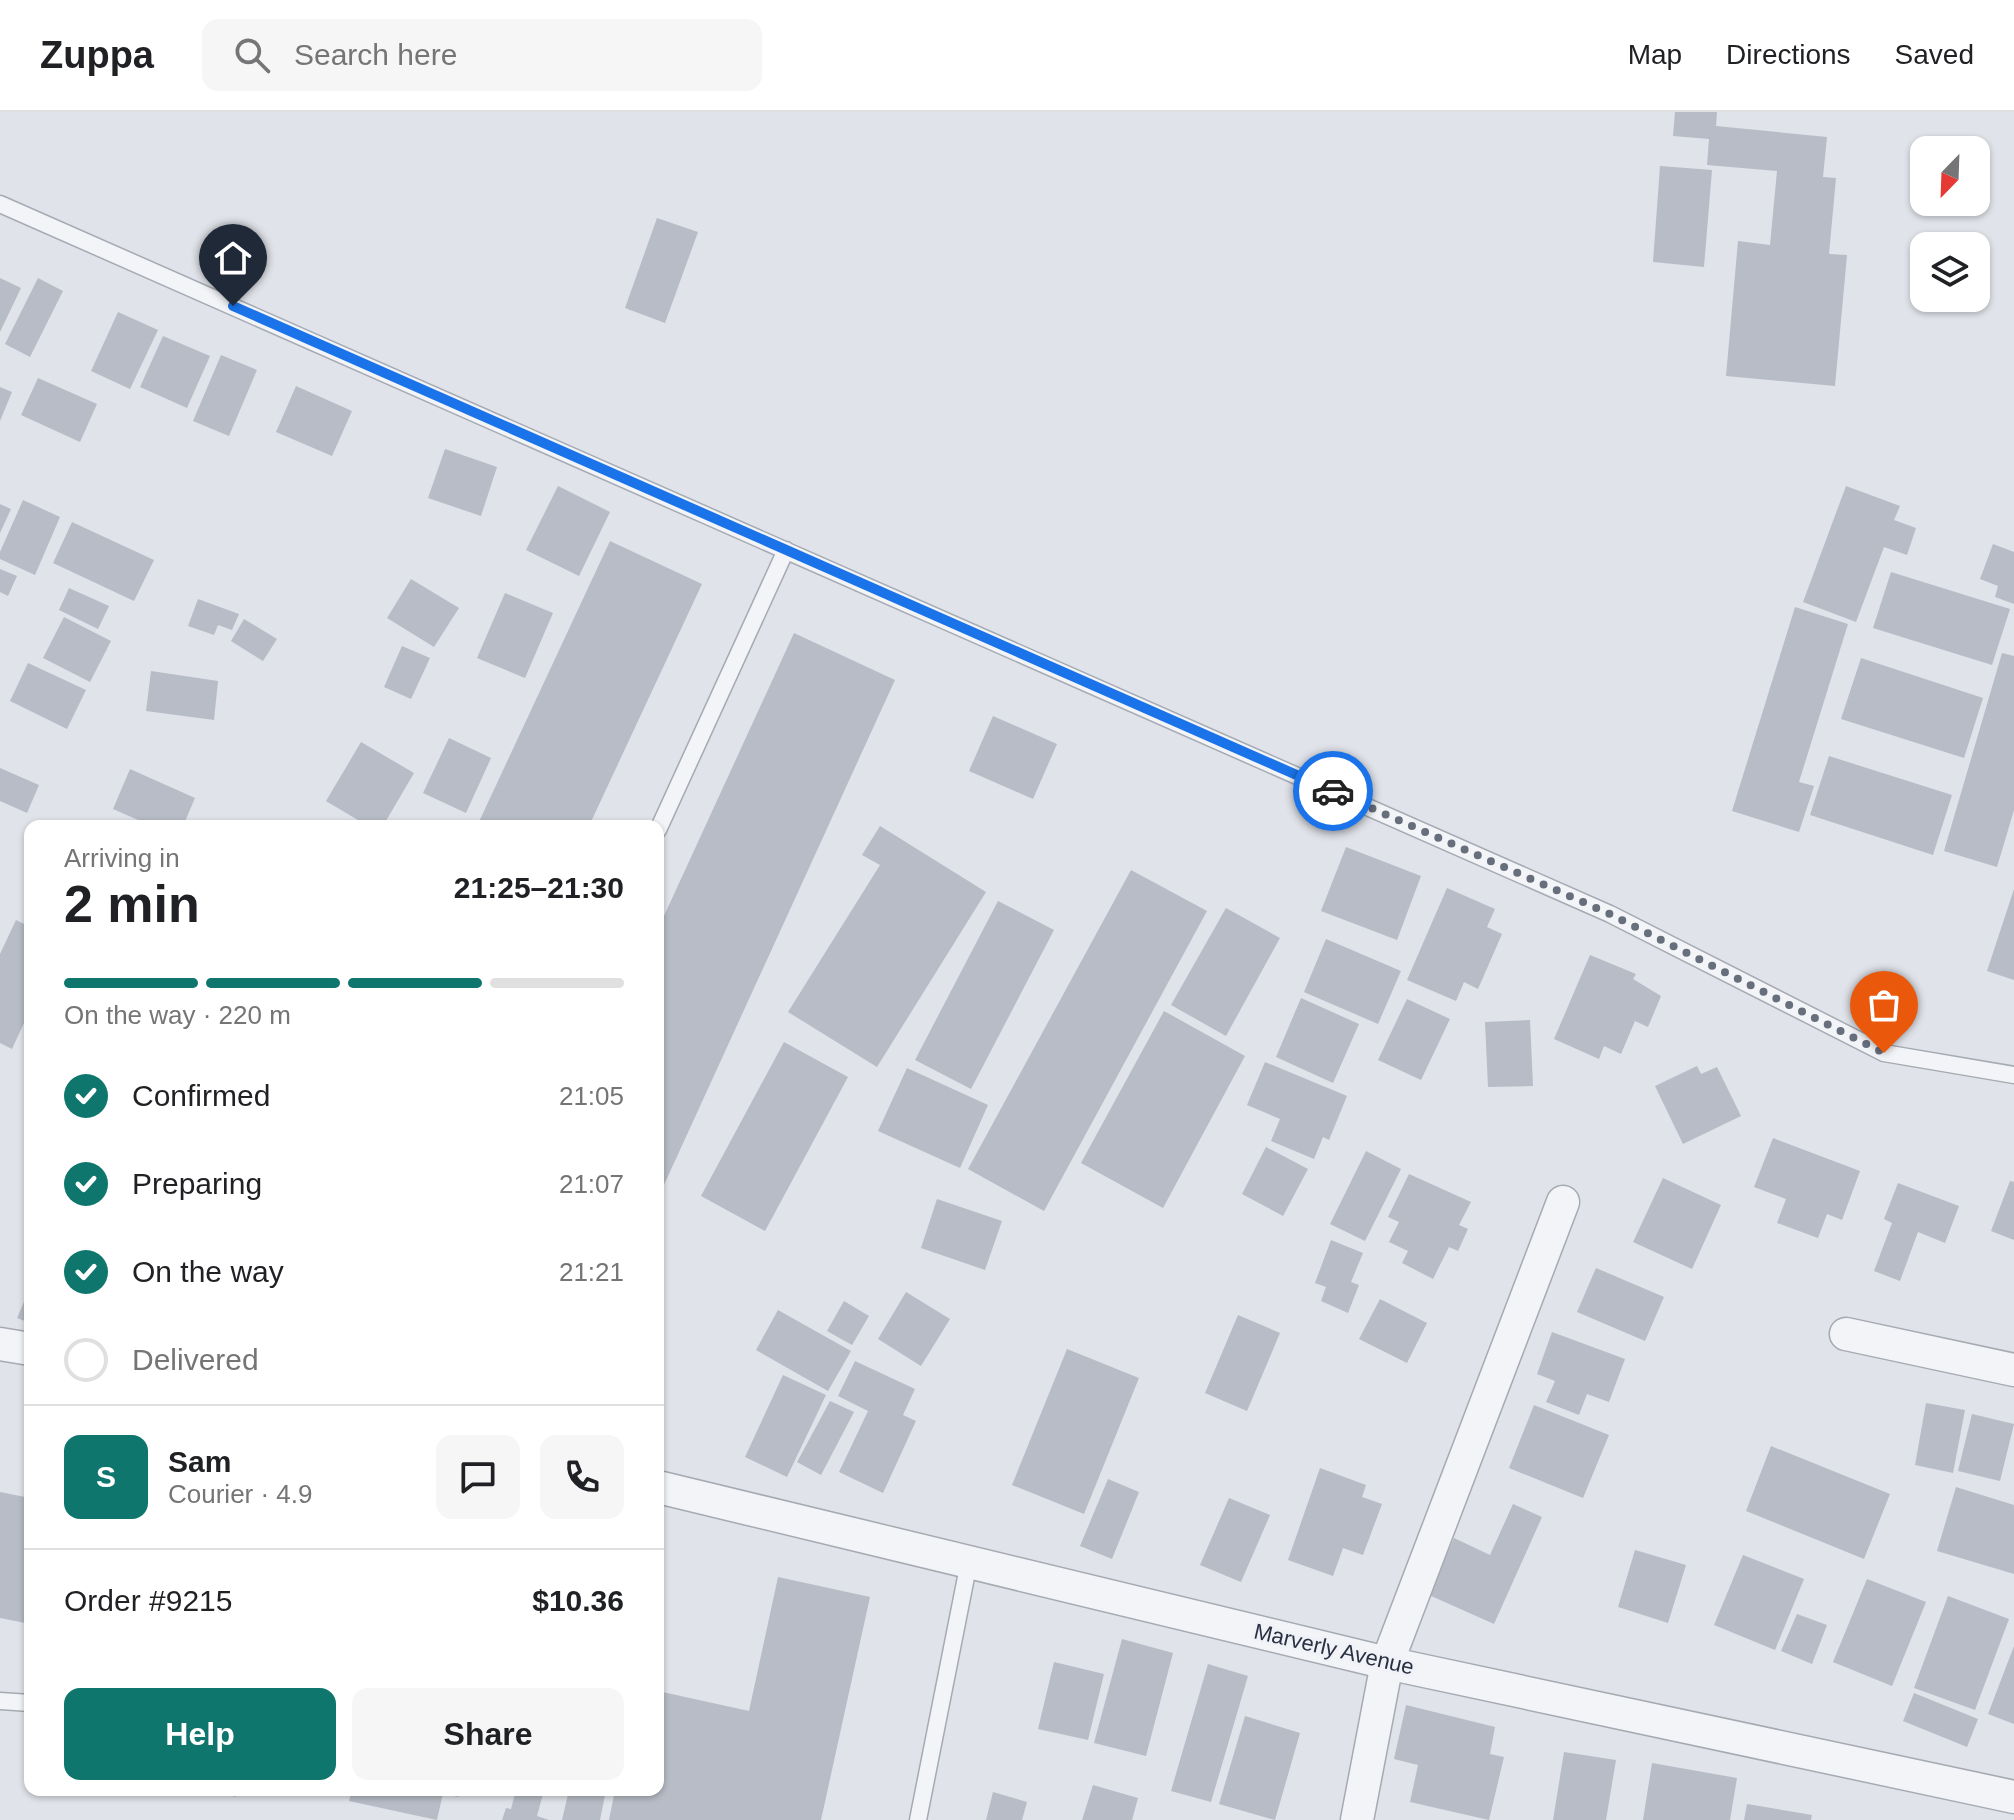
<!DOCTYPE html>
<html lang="en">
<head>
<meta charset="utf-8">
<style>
  :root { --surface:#fff; --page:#f6f6f6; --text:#202124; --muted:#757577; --line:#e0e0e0; --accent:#0f766e }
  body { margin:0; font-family:Arial,sans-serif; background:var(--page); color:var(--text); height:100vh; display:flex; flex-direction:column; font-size:30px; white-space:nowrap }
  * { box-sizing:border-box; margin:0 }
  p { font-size:26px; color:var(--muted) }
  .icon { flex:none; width:44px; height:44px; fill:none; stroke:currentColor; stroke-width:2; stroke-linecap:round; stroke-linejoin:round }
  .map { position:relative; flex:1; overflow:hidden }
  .side { position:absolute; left:24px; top:708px; width:640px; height:976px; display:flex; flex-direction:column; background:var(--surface); border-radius:16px; box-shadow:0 2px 6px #0004 }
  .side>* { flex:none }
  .needle { width:52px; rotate:203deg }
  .fabs { position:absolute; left:1910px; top:24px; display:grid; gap:16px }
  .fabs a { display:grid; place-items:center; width:80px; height:80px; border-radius:16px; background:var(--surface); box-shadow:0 2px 6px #0004; font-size:40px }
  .pin { position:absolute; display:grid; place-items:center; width:68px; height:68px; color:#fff; margin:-82px -34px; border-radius:50% 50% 50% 0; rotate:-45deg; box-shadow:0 0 8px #0007 }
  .pin .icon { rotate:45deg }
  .courier { position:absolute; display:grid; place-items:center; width:80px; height:80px; margin:-40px; border:6px solid #1a73e8; border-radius:50%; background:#fff; color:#222; box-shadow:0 2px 10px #0007 }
  .headline em { font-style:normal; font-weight:700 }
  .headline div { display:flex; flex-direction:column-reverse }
  .headline { display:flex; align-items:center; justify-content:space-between; height:136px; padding:0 40px }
  h1 { font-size:52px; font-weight:700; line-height:60px }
  .bar { display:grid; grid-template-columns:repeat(4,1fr); gap:12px 8px; align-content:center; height:96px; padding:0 40px }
  .bar i { height:10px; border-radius:6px; background:var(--line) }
  .bar .active { background:var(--accent) }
  .bar p { grid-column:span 4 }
  .line { display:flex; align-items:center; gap:20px; padding:0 40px; border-top:2px solid var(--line) }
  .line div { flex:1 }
  .round { display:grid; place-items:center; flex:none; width:84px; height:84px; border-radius:16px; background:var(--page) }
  ol { padding:0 40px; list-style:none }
  li { display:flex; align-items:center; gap:24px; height:88px }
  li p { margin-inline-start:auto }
  li .icon { padding:8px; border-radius:50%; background:var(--accent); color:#fff; stroke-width:4 }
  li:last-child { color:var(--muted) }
  li i { width:44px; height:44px; border:4px solid var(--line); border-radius:50% }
  .action { display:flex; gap:16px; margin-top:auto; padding:16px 40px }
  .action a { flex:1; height:92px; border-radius:16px; background:var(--accent); color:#fff; font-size:32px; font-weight:700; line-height:92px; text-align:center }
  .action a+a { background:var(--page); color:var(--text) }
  header { display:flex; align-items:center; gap:48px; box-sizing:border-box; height:112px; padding:0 40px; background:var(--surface); border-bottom:2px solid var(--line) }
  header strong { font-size:38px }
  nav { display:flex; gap:44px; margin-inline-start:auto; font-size:28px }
  .search { width:560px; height:72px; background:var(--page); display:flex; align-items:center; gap:20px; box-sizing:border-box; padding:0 28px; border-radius:16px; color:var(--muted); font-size:30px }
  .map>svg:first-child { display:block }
  .building { fill:#b7bcc6 }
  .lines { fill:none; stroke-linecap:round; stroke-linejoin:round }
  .service-casing { stroke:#a5aab3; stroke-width:19 }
  .minor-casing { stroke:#a5aab3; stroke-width:35 }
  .service { stroke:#f3f4f7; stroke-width:16 }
  .minor { stroke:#f3f4f7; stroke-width:32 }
  .done { stroke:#686f7c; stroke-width:8; stroke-dasharray:0 14.4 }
  .route { stroke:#1a73e8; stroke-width:10 }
  .labels { text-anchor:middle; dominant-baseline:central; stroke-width:6; stroke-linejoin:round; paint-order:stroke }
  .street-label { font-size:22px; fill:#283041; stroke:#f0f2f7 }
</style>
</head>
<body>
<header>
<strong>Zuppa</strong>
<div class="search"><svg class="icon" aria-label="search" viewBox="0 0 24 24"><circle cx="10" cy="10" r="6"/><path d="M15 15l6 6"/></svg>Search here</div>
<nav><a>Map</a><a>Directions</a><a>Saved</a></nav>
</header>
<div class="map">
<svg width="2014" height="1708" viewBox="0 0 2014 1708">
  <rect width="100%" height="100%" fill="#e0e3e9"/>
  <path class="building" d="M1675,0h42l-1,14 111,11 -4,40 13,1 -7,76 18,1 -12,131 -109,-10 12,-135 32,4 7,-74 -70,-6 2,-26 -36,-3z
    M1660,54l52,4 -8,97 -51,-5z
    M657,106l41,14 -33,91 -40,-15z
    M0,166l21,10 -21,44z
    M38,166l25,13 -33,66 -25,-13z
    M118,200l40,18 -28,59 -39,-18z
    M163,224l47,20 -23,52 -47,-21z
    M221,243l36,15 -28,66 -36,-15z
    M38,266l59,26 -17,38 -59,-27z
    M296,274l56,25 -20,45 -56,-24z
    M0,275l12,5 -12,29z
    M445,337l52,18 -16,49 -53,-18z
    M558,374l52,26 -31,64 -53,-26z
    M1846,374l54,20 -6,14 22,8 -9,27 -23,-8 -28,75 -53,-20z
    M23,388l37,17 -25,58 -35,-16v-7z
    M0,392l11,5 -11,24z
    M72,410l82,38 -20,41 -81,-38z
    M610,429l92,43 -113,242h-112z
    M1993,432l21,8v52l-19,-7 3,-11 -18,-7z
    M0,457l17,7 -9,20 -8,-4z
    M1891,460l119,37 -18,56 -119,-37z
    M411,467l48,29 -25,39 -47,-29z
    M69,476l40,18 -11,23 -39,-19z
    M505,481l48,20 -28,65 -48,-20z
    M198,487l41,15 -7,16 -14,-5 -4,10 -26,-9z
    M1795,495l53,17 -49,158 15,4 -15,46 -67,-21z
    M64,505l47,24 -21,41 -47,-24z
    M244,507l33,20 -14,22 -32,-20z
    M794,521l101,47 -237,518v-269z
    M402,534l28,12 -19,41 -27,-12z
    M2002,541l12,3v154l-17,57 -53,-16z
    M1861,546l122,40 -19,60 -123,-39z
    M28,551l58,27 -19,39 -57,-28z
    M151,559l67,10 -4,39 -68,-9z
    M993,604l64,28 -24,55 -64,-28z
    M449,626l42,20 -25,55 -43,-20z
    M361,630l53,31 -31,53h-15l-42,-25z
    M1829,644l123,39 -19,60 -123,-40z
    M0,656l39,17 -12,28 -27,-12z
    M130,657l65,29 -12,28h-31l-39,-17z
    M880,714l106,66 -109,175 -89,-55 92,-147 -18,-10z
    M1346,735l75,29 -24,64 -76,-29z
    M1131,758l76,41 -163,300 -76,-42z
    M1447,776l48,21 -8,18 15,7 -24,55 -14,-7 -8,19 -49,-21z
    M2014,777v91l-27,-9z
    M998,789l56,29 -83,159 -56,-29z
    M1226,796l54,30 -54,98 -55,-31z
    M16,808l14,7v83l-18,39 -12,-6v-89z
    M1326,827l75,32 -23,53 -74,-32z
    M1590,843l46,19 -3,5 28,17 -13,31 -13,-6 -14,33 -17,-8 -5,13 -45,-20z
    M1301,886l58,26 -26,59 -57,-26z
    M1407,887l43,20 -29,61 -43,-20z
    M1164,899l81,45 -82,152 -82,-45z
    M1530,908l3,66 -45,1 -3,-65z
    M784,930l64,35 -83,154 -64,-35z
    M1265,950l82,34 -18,44 -6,-3 -9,22 -43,-18 9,-22 -33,-14z
    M1697,954l4,8 16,-7 24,49 -58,28 -28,-58z
    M907,956l81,37 -28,63 -82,-37z
    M1773,1026l87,33 -18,49 -15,-6 -9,24 -41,-15 9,-24 -32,-12z
    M1266,1035l42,22 -25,47 -41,-22z
    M1366,1039l35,18 -36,72 -35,-17z
    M1409,1062l62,28 -12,23 9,4 -10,22 -9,-4 -16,32 -31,-16 6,-12 -19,-9 10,-20 -11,-5z
    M1663,1066l58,27 -29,64 -59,-27z
    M2010,1069l4,1v58l-23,-9z
    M1898,1071l61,23 -14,37 -27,-11 -18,49 -26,-10 18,-48 -8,-4z
    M937,1087l65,22 -17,49 -64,-22z
    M1331,1128l32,13 -12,29 8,3 -11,28 -27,-12 5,-14 -11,-4z
    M1596,1156l68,29 -19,44 -68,-29z
    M30,1176v35l-13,-5z
    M906,1180l44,27 -29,47 -43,-27z
    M1380,1187l47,24 -20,40 -48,-24z
    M844,1189l25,15 -17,29 -25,-14z
    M778,1198l73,41 -23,40 -72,-41z
    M1238,1203l42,18 -33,78 -42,-18z
    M1552,1220l73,27 -16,43 -22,-8 -8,21 -33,-13 9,-21 -18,-7z
    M1067,1237l72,29 -55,136 -72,-29z
    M855,1249l60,28 -12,26 13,6 -33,72 -44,-21 29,-61 -30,-15z
    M783,1263l43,20 -39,82 -42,-20z
    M830,1289l24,11 -33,63 -24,-13z
    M1926,1291l39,7 -12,63 -38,-8z
    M1534,1293l75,30 -26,63 -74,-30z
    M1972,1302l42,10 -14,57 -42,-10z
    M1771,1334l119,48 -26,65 -118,-48z
    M1320,1356l46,17 -4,12 20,7 -19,51 -20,-7 -10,28 -45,-16z
    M1108,1367l31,13 -27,67 -32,-13z
    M1956,1375l58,18v69l-77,-23z
    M0,1380l30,6v126l-30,-6z
    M1229,1386l41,17 -29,67 -41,-17z
    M1513,1392l29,13 -48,107 -65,-29 25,-57 36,17z
    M1635,1438l51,15 -18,58 -50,-16z
    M1743,1443l61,24 -29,71 -61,-25z
    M778,1465l92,20 -49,223h-212l6,-30h43v-99l91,20z
    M1867,1467l59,23 -34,84 -59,-24z
    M1948,1484l61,23 -34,91 -61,-22z
    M1797,1502l30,11 -15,39 -31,-13z
    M1122,1527l51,14 -27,103 -52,-13z
    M2014,1534v78l-26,-10z
    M1054,1550l50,12 -16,66 -50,-11z
    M1208,1552l40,12 -37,126 -40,-11z
    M1914,1581l64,26 -11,28 -64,-26z
    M1406,1593l89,22 -5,27 14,3 -15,63 -79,-18 8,-37 -24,-6z
    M1245,1604l55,17 -25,87 -56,-16z
    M1564,1640l52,8 -10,60h-53z
    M1652,1651l85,15 -7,42h-87z
    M1093,1673l45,13 -6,22h-50z
    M210,1678h27l-1,7z
    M352,1678h108l-2,7 -15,-4 -6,27 -88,-19z
    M516,1678h28l-7,26 12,4h-47l4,-12 5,1z
    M569,1678h37l-6,30h-38z
    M993,1680l34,10 -5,18h-36z
    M1747,1692l65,11 -1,5h-67z"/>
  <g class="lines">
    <defs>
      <path id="service" d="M0,92l1610,710 274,139 130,22
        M658,718l128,-280
        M0,1589l30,2
        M918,1708l51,-258"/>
      <path id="minor" d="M1846,1222l168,36
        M0,1232l30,5
        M658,1375l729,176 627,134
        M1357,1708l30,-157 176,-461"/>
    </defs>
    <use href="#service" class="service-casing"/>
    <use href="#minor" class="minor-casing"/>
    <use href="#service" class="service"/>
    <use href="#minor" class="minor"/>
  </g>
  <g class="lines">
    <path class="done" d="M1333,679l277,123 274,139"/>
    <path class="route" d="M233,194l1100,485"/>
  </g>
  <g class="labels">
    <g class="street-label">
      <text transform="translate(1334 1537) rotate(13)">Marverly Avenue</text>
    </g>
  </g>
</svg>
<div class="fabs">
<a><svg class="needle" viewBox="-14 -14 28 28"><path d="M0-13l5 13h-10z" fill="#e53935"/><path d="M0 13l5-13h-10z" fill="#757577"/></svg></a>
<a><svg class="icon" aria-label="layers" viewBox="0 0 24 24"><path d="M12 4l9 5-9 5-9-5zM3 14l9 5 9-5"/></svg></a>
</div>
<div class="pin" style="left:1884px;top:941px;background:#ea580c"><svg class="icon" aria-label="bag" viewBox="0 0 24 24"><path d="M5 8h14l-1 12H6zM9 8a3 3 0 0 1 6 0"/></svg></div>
<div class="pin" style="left:233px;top:194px;background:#1f2937"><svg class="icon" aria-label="home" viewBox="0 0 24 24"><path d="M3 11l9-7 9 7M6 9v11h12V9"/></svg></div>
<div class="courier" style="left:1333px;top:679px"><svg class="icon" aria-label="car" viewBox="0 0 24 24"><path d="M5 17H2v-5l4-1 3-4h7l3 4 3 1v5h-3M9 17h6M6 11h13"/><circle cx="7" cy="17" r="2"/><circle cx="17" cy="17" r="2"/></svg></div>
<section class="side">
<div class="headline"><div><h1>2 min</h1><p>Arriving in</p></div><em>21:25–21:30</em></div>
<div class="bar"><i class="active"></i><i class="active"></i><i class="active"></i><i></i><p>On the way · 220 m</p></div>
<ol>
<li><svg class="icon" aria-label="check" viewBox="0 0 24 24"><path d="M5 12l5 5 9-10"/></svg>Confirmed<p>21:05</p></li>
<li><svg class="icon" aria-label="check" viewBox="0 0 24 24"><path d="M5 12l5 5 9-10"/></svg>Preparing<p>21:07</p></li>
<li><svg class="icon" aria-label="check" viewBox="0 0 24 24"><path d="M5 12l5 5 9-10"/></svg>On the way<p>21:21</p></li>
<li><i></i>Delivered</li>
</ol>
<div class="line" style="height:144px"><b class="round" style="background:var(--accent);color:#fff">S</b><div><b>Sam</b><p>Courier · 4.9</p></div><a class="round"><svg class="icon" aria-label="chat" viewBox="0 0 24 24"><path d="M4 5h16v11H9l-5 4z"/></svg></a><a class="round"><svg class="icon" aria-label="phone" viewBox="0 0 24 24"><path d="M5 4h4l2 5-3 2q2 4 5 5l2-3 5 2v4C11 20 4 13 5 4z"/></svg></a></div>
<div class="line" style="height:104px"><div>Order #9215</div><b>$10.36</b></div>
<div class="action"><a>Help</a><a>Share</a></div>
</section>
</div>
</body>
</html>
